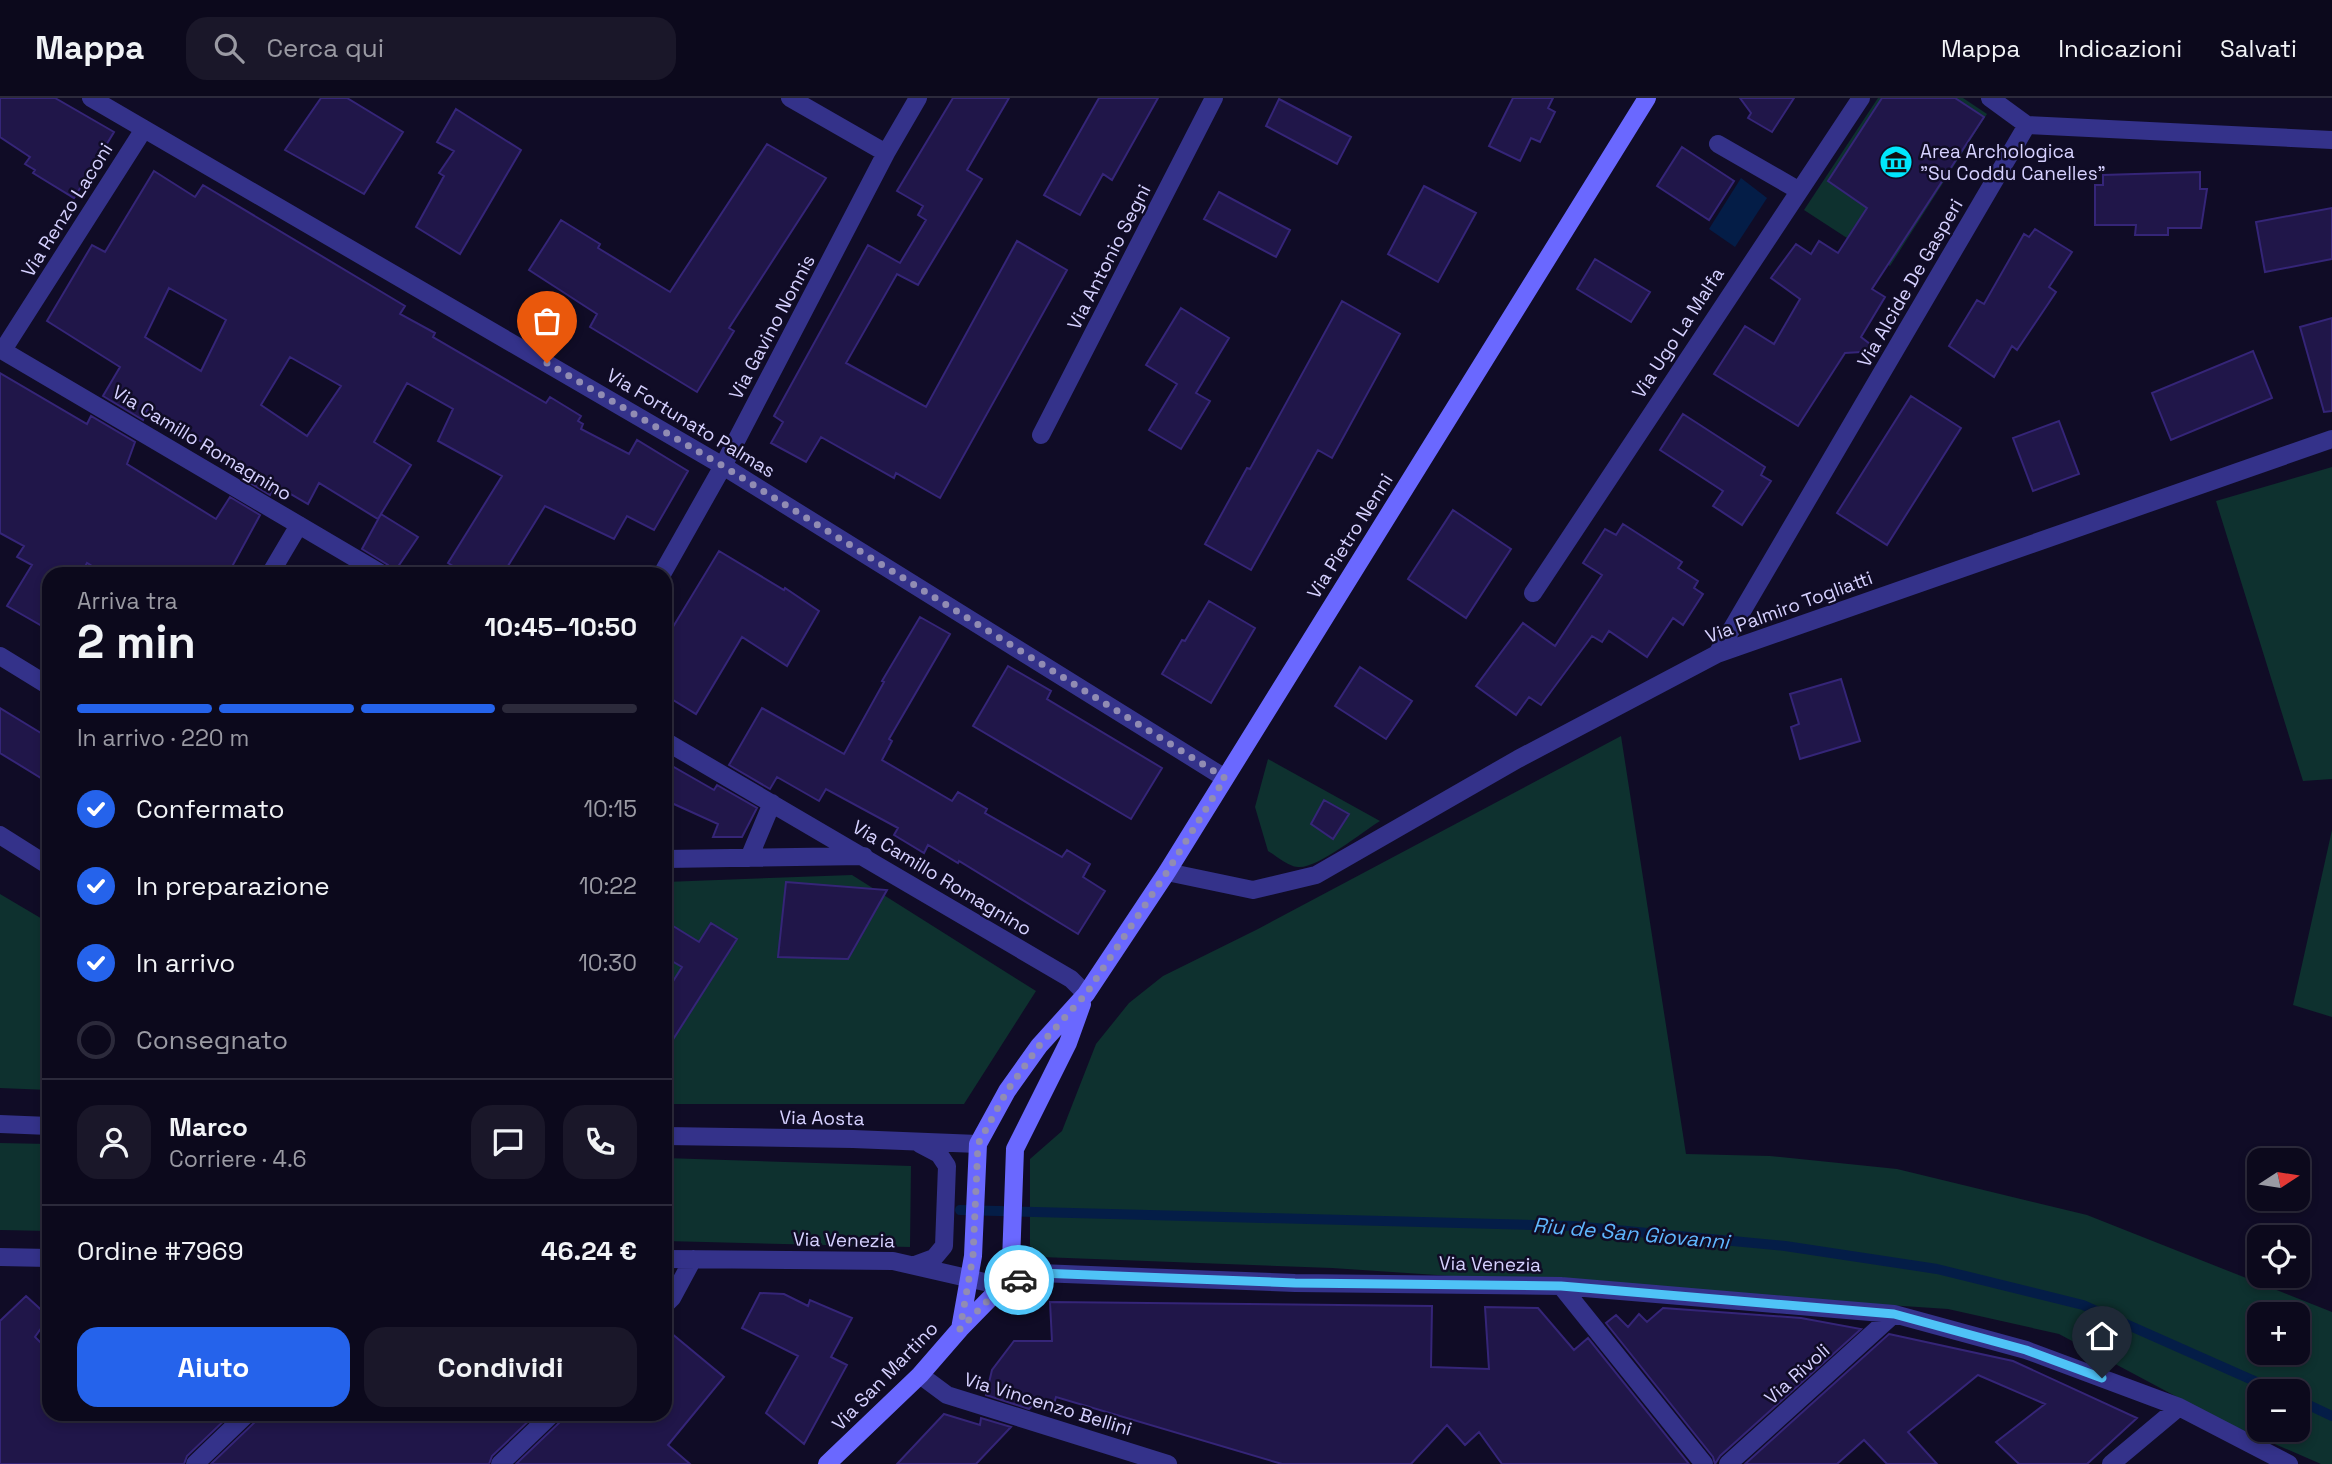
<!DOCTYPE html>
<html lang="it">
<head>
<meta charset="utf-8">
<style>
  :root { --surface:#0c091c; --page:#1a1729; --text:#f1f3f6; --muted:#9a9aa3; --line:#2c2a3b; --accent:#2563eb }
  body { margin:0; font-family:"Space Grotesk",sans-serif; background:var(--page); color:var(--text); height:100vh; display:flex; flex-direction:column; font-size:26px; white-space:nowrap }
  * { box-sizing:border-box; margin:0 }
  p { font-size:23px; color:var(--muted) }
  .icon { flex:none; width:38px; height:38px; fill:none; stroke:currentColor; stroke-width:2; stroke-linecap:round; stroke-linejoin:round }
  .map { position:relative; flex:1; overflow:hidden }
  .side { position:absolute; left:42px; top:469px; width:630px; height:854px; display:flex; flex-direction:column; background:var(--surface); border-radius:21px; box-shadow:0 4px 10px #0003,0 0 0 2px var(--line) }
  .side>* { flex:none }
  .needle { width:46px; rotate:78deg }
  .tools { position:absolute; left:2247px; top:1050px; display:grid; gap:14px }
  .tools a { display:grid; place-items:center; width:63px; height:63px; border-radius:14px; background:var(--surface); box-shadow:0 4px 10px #0003,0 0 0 2px var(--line); font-size:35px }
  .pin { position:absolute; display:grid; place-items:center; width:60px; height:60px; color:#fff; margin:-72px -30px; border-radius:50% 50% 50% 0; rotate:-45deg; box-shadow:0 0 7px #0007 }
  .pin .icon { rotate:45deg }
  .courier { position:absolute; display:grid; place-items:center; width:70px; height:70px; margin:-35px; border:5px solid #4fc3f7; border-radius:50%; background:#fff; color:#222; box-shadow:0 2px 9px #0007 }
  .headline em { font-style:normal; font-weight:700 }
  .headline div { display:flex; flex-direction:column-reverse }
  .headline { display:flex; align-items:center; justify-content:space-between; height:119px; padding:0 35px }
  h1 { font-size:46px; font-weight:700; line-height:52px }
  .bar { display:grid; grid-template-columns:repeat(4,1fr); gap:10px 7px; align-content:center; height:84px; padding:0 35px }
  .bar i { height:9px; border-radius:5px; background:var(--line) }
  .bar .on { background:var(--accent) }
  .bar p { grid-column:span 4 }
  .line { display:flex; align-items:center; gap:18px; padding:0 35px; border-top:2px solid var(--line) }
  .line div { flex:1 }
  .round { display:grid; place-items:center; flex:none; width:74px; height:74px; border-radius:21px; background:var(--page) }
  ol { padding:0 35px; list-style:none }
  li { display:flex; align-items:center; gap:21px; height:77px }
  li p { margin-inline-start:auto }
  li .icon { padding:7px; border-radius:50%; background:var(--accent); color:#fff; stroke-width:4 }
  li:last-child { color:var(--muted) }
  li i { width:38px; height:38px; border:4px solid var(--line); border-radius:50% }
  .button { display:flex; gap:14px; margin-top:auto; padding:14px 35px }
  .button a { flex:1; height:80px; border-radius:21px; background:var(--accent); color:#fff; font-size:28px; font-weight:700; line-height:80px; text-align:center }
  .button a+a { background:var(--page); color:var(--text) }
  header { display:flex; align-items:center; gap:42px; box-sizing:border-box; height:98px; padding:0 35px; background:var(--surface); border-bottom:2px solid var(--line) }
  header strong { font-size:33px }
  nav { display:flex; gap:38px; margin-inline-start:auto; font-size:24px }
  .search { width:490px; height:63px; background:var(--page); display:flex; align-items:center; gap:18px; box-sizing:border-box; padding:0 24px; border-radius:21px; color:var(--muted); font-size:26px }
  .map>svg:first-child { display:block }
  .green { fill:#0e312f; fill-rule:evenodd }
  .water { fill:#041d47 }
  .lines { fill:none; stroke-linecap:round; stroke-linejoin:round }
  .stream { stroke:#041d47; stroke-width:10 }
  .building { fill:#201649; stroke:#352578; stroke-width:2; fill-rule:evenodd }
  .street { stroke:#34328a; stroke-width:18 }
  .secondary { stroke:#6a68ff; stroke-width:18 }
  .done { stroke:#918cb3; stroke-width:7; stroke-dasharray:0 12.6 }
  .route { stroke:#4fc3f7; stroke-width:9 }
  .labels { text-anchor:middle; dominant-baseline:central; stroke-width:5; stroke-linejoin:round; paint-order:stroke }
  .poi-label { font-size:19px; fill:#d6d1ff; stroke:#100c26; text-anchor:start }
  .street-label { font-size:19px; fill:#d6d1ff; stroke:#100c26 }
  .water-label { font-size:21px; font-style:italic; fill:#5fb7ff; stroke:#100c26 }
</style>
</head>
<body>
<header>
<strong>Mappa</strong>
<div class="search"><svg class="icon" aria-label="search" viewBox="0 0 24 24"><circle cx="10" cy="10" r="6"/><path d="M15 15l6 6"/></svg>Cerca qui</div>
<nav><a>Mappa</a><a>Indicazioni</a><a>Salvati</a></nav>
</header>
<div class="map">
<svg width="2332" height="1366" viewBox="0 0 2332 1366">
  <rect width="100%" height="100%" fill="#100c26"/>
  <path class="green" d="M1878,0h85l24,16 -97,152 -86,-56z
    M2332,369v312l-29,2 -87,-280z
    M1621,638l65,418 84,2 127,13 190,46 245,97v152h-11l-97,-42 -165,-88 -111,-25 -616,-41 -291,-11 -11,-11v-87l32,-28 34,-87 33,-41 34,-27 95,-47zM2259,1216h39v39h-39zM2259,1293h39v39h-39z
    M1268,661l112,62c-18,11 -63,48 -82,46 -11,-1 -21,-11 -30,-16l-13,-44z
    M2332,732v187l-39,-12z
    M852,777l184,116 -72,113h-299v-222z
    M0,796l49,29v167l-49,-2z
    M0,1045l49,1v87l-49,-1z
    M665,1060l246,8 -1,81 -245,-6z"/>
  <path class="water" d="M1741,80l26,20 -32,49 -26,-18z"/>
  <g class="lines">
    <path class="stream" d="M960,1112l614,16 211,20 152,23 146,36 194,86
      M2298,1302l34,16"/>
  </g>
  <path class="building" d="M0,0h55l59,34 -40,66 -41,-25 2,-3 -10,-6 5,-7 -30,-20z
    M321,0h26l56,34 -39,62 -79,-44z
    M953,0h56l-42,72 15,9 -64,106 -21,-11 -51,89 80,44 91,-166 50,29 -127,228 -44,-25 -2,5 -73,-41 -15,25 -35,-19 12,-21 -9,-6 94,-171 32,18 26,-43 -8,-5 5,-9 -26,-15z
    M1099,0h59l-46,82 -9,-6 -23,41 -36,-20z
    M1513,0h40l-5,10 7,4 -15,30 -9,-4 -11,23 -31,-15z
    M1740,0h54l-22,34 -24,-14 3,-5z
    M1882,0h73l29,19 -112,172 13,8 -24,40 18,14 -34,2 -47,73 -84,-52 31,-48 29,18 26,-45 -29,-21 25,-34 15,10 8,-13 19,12 29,-45 -39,-27z
    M1279,1l72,38 -14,27 -71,-38z
    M456,11l65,41 -61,104 -44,-27 28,-51 -5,-3 15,-22 -17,-9z
    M767,46l59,34 -97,150 5,3 -37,61 -107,-65 7,-13 -68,-44 32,-50 39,24 -2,4 72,44z
    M1682,49l52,34 -25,39 -52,-34z
    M154,73l41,26 8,-12 202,121 -5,8 35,19 -2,4 113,66 4,-6 31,19 -3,5 5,3 -2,5 48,25 8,-14 51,31 -34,59 -27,-14 -13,23 -69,-33 -42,68h-37l-18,-11 54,-87 -64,-35 15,-32 -46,-26 -33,59 37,23 -30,49 37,23 -25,37 -5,-9 -26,-16 19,-35 -3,5 -59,-36 -11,21 -33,-19 -5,10 -28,-17 6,-9 -101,-59 -4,10 -40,-24 17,-29 -73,-46 45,-76 13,7zM169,190l57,32 -25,51 -56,-34zM290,259l51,29 -34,50 -46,-31z
    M2200,74v17h7l-6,39h-33v7h-33l1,-10h-41v-40h8v-10z
    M1424,88l52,27 -38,69 -50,-28z
    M1219,94l71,38 -14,27 -72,-38z
    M2332,110v51l-67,13 -9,-50z
    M2035,131l37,23 -23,35 7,5 -39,58 -5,-4 -18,31 -45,-31 28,-46 7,4 40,-70 5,3z
    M1595,161l55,33 -19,30 -54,-33z
    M1342,203l58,33 -68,124 -14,-8 -67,120 -46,-26 42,-76 3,1z
    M1181,210l48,30 -33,55 14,8 -29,48 -32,-19 28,-46 -31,-19z
    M2332,220v93l-8,1 -24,-85z
    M2253,253l19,47 -101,42 -19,-47z
    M0,275l87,51 4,-8 44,26 -8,22 89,55 14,-22 30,18 -32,59h-123l-18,-11 -6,11h-32v56l-42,-24 25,-41 -15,-8 7,-11 -24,-13z
    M1911,298l50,32 -74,117 -50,-32z
    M1683,316l82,53 -4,8 10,6 -29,44 -29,-19 10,-15 -63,-41z
    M2059,323l20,53 -46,17 -20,-53z
    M1453,412l58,39 -45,69 -58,-39z
    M1623,426l59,38 -4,6 20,13 -4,7 9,6 -20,31 -10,-7 -26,39 -38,-26 -7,11 -10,-6 -51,69 -12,-8 -13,18 -40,-29 47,-63 32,23 47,-71 -19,-12 22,-34 11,6z
    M719,453l65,39 1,-2 34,23 -32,55 -45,-29 -46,77 -31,-19v-55z
    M1209,503l46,27 -44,75 -49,-29 20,-34 3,1z
    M920,519l30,17 -61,105 3,2 -10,19 70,41 6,-9 29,17 -2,4 77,44 5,-7 23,14 -7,13 22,14 -27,43 -119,-73 -1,2 -30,-18 -4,8 -30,-18 4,-7 -72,-39 -7,12 -42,-24 -7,12 -41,-24 33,-57 82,46 40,-72 -2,-1z
    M1008,568l43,25 -4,8 115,69 -31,51 -158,-93z
    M1360,569l52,34 -26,38 -51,-33z
    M1841,581l19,62 -60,18 -9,-32 8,-3 -9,-30z
    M0,610l49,30v45l-49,-30z
    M665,664l49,28 3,-5 40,23 -15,29h-29l5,-13 -53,-24z
    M1324,702l25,14 -16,25 -22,-15z
    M786,784l101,8 -39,69 -70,-2z
    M665,823l34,21 12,-19 26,16 -72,113v-58l17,-27 -17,-10z
    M760,1195l24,1 24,12 2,-6 42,18 -21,39 16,8 -43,79 -38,-31 32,-57 -56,-28z
    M26,1198l23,21 -14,20 14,14v63h182l-44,42 -3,8h-184v-143z
    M1050,1204l382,4 -1,61 58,2 -4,-62 53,1 36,42 14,-12 101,126h-187l-23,-32 -14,13 -18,-20 -36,39h-129l-226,-67 -4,14 -19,-6 -4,4 -43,-14 6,-25 22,-29h38z
    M1663,1210l138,10 60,11 -141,127 -5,8 -2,-7 -107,-134 10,-8 12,12 11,-13 8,8z
    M665,1230l59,49 -56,68 22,19h-174l44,-42 3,-8h102z
    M1889,1236l124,27 124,57 -50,46h-68l-23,-22 49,-38 -67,-29 -70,57 29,32h-50l-23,-24 -27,24h-92z
    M258,1316h278l-44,42 -3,8h-278l44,-42z
    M944,1316l36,11 1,-7 30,9 -35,37h-79z"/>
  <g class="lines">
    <path class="street" d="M91,0l632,368 502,312
      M790,0l96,55
      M1990,0l37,27
      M1718,46l80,46
      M0,251l382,225
      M3,252l141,-221
      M1041,337l173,-337
      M270,476l29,-49
      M662,476l61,-108 163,-313 32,-55
      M1533,495l328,-495
      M1717,556l310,-529 305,15
      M0,558l49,30
      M665,643l406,238 15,15
      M0,737l49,31
      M749,760l23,-55
      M665,761l199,-3
      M1167,774l86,18 63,-15 202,-116 199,-105 615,-215
      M0,1026l49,2
      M665,1038l188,3 125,5
      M0,1159l49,1
      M665,1161l228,2 109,25 37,-13 256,10 266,3 333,28 132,36 153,57 110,57
      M915,1167l19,-7 10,-12 3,-80 -8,-12 -19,-10
      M1561,1188l143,178
      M665,1207l7,-7 21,-39
      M920,1277l27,20 221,69
      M195,1366l52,-50
      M500,1366l52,-50
      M1728,1366l166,-150
      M2111,1366l68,-57"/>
    <path class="secondary" d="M960,1231l13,-73 5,-112 29,-53 32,-45 47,-52 81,-122 480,-774
      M827,1366l93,-89 40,-46 42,-43 9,-24 4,-113 53,-106 14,-39"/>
  </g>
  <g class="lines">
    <path class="done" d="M547,265l176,103 502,312 -58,94 -81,122 -47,52 -32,45 -29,53 -5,112 -13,73 42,-43 17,-6"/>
    <path class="route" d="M1019,1182l20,-7 256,10 266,3 333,28 132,36 76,28"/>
  </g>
  <defs>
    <symbol id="museum-disc" viewBox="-11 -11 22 22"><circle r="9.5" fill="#00e6fc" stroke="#100c26"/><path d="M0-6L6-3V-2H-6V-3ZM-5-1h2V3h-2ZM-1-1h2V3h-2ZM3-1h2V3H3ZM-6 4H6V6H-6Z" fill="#111"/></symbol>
  </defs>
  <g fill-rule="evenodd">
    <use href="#museum-disc" x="1877" y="45" width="38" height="38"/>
  </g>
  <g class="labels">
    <g class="poi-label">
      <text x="1920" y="53">Area Archologica<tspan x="1920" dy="22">"Su Coddu Canelles"</tspan></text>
    </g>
    <g class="street-label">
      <text transform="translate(67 112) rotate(-58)">Via Renzo Laconi</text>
      <text transform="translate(1109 159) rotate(-63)">Via Antonio Segni</text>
      <text transform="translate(1910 185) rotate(-60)">Via Alcide De Gasperi</text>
      <text transform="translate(772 229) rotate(-62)">Via Gavino Nonnis</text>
      <text transform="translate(1678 235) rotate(-57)">Via Ugo La Malfa</text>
      <text transform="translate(691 325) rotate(31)">Via Fortunato Palmas</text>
      <text transform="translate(202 345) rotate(31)">Via Camillo Romagnino</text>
      <text transform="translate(1350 438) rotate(-58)">Via Pietro Nenni</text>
      <text transform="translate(1789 509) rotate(-20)">Via Palmiro Togliatti</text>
      <text transform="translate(942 780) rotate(31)">Via Camillo Romagnino</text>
      <text transform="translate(822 1020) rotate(1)">Via Aosta</text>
      <text transform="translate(844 1142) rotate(1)">Via Venezia</text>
      <text transform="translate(1490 1166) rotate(1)">Via Venezia</text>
      <text transform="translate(1797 1276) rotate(-42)">Via Rivoli</text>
      <text transform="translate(885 1278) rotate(-46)">Via San Martino</text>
      <text transform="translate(1048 1306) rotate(17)">Via Vincenzo Bellini</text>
    </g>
    <g class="water-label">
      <text transform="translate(1631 1135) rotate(5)">Riu de San Giovanni</text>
    </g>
  </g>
</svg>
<div class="tools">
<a><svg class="needle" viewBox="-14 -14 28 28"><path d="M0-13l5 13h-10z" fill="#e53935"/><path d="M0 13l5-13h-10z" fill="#9a9aa3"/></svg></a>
<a><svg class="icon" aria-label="locate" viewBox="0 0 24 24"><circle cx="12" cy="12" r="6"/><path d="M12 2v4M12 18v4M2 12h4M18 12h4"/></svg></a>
<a>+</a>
<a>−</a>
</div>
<div class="pin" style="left:547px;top:265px;background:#ea580c"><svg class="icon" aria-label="bag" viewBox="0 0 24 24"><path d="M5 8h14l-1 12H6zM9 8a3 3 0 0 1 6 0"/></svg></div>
<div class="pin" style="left:2102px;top:1280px;background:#1f2937"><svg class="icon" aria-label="home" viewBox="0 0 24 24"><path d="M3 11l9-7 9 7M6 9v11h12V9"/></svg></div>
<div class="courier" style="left:1019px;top:1182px"><svg class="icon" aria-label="car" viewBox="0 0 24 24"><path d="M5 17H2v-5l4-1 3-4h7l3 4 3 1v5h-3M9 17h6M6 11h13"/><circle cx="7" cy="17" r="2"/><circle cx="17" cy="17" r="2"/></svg></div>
<section class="side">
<div class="headline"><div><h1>2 min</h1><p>Arriva tra</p></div><em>10:45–10:50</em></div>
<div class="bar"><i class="on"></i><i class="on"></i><i class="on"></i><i></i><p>In arrivo · 220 m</p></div>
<ol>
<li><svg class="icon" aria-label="check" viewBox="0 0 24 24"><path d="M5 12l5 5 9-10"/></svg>Confermato<p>10:15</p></li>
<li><svg class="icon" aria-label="check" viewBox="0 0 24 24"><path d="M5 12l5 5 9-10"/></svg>In preparazione<p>10:22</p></li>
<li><svg class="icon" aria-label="check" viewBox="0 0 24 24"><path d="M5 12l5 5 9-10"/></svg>In arrivo<p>10:30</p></li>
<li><i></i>Consegnato</li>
</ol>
<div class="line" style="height:126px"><a class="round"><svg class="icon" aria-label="person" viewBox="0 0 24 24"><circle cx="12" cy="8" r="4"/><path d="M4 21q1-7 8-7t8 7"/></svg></a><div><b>Marco</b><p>Corriere · 4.6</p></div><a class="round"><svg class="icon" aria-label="chat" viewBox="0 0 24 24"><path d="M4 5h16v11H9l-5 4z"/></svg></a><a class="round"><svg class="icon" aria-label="phone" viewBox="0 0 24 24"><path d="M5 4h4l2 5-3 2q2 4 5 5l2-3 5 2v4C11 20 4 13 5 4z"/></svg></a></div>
<div class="line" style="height:91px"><div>Ordine #7969</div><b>46.24 €</b></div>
<div class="button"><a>Aiuto</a><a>Condividi</a></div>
</section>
</div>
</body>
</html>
